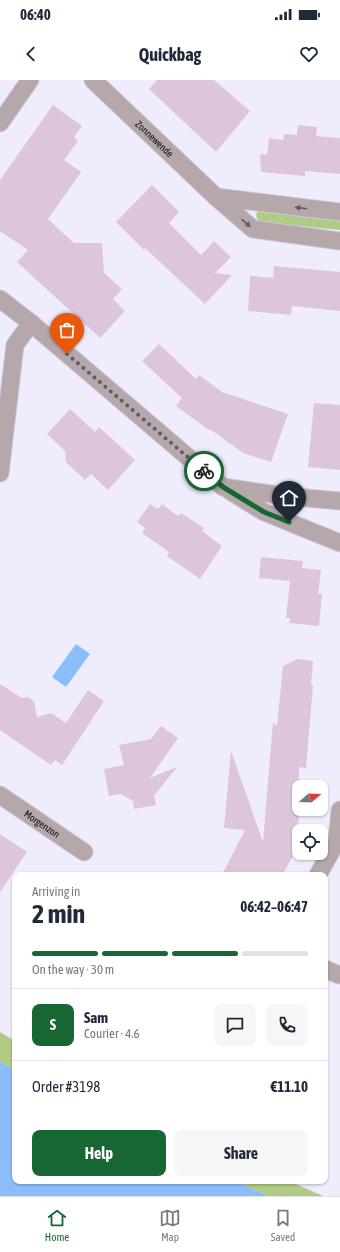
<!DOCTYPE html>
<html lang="en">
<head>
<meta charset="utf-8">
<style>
  :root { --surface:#fff; --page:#f6f6f7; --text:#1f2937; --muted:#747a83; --line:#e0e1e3; --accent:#196635 }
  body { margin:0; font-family:"Asap Condensed",sans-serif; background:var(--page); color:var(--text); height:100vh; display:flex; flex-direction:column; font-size:15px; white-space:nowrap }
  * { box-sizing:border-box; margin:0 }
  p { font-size:13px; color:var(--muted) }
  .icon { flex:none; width:22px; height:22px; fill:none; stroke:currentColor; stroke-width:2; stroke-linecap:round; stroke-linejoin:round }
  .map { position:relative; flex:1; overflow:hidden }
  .drawer { position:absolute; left:12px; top:792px; width:316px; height:312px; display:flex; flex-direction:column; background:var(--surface); border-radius:8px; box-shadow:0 1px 3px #0004 }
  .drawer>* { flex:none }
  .needle { width:26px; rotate:71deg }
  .controls { position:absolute; left:292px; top:700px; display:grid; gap:8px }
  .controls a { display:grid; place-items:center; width:36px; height:36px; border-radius:8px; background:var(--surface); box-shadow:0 1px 3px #0004; font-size:20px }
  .pin { position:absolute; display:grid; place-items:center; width:34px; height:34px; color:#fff; margin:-41px -17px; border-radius:50% 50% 50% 0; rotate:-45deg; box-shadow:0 0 4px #0007 }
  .pin .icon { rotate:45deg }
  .courier { position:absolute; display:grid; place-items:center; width:40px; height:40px; margin:-20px; border:3px solid #196635; border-radius:50%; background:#fff; color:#222; box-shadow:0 1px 5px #0007 }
  .summary em { font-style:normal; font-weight:700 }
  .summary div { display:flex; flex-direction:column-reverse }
  .summary { display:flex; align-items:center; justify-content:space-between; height:68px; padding:0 20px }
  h1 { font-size:26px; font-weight:700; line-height:30px }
  .bar { display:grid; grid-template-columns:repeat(4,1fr); gap:6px 4px; align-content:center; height:48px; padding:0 20px }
  .bar i { height:5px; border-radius:3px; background:var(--line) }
  .bar .current { background:var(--accent) }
  .bar p { grid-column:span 4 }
  .line { display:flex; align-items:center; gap:10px; padding:0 20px; border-top:1px solid var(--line) }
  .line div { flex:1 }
  .round { display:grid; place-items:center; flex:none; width:42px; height:42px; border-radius:8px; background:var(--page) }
  .action { display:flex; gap:8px; margin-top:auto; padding:8px 20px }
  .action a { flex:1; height:46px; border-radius:8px; background:var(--accent); color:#fff; font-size:16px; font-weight:700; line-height:46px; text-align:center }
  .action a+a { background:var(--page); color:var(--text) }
  .status { display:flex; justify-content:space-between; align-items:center; height:28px; padding:0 20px; background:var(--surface); direction:ltr }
  .status svg { height:11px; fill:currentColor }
  header { display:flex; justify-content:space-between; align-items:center; height:52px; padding:0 20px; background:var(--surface); font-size:18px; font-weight:700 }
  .dock { display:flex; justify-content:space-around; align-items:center; height:56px; border-top:1px solid var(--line); background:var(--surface); font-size:11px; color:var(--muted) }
  .dock a { display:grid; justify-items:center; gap:2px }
  .dock .current { color:var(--accent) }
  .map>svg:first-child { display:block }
  .green { fill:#afcb84 }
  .water { fill:#8cbdfb }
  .building { fill:#ddc6db }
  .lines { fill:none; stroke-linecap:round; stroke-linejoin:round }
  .minor-casing { stroke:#cbc8d8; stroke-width:19 }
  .minor { stroke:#b5a7aa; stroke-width:17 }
  .oneway { fill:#625a60 }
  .done { stroke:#5d5b67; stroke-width:4; stroke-dasharray:0 7.2 }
  .route { stroke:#196635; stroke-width:5 }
  .labels { text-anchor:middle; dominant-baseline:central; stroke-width:3; stroke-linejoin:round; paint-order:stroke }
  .street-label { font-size:10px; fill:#0f0d16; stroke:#efecfd }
</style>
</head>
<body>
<div class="status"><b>06:40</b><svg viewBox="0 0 49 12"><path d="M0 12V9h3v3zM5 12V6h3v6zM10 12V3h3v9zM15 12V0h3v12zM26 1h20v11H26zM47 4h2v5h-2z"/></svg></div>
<header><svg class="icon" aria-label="back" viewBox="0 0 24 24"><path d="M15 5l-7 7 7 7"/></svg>Quickbag<svg class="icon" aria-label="heart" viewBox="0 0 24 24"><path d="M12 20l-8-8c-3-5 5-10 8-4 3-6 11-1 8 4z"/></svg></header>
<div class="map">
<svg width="340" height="1116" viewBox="0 0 340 1116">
  <rect width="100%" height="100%" fill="#efecfd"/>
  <path class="green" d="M260,129l80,9v12l-82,-8 -2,-8z
    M0,952l15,9v29l-15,-8z
    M236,1101h53l34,15h-55z"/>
  <path class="water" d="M76,564l14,10 -24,33 -14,-10z
    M0,982l15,8v111h221l32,15h-268z"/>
  <path class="building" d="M157,0h57l36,31 -34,41 -67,-63z
    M53,25l29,21 -8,11 4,4 -14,19 17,12 -33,47 26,24h28l2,30 18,16 -9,10 12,12 -25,27 -83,-76 11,-12 -28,-19v-51z
    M298,45l19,2 -1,9 24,2v36l-35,-3v5l-44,-4 -1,-18 7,1 2,-17 14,2 1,-6 13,1z
    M152,105l27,27 -10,11 32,32 13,-14 17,16 -16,16 17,2 -27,29 -60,-56 -1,2 -28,-28z
    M274,186l66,6v39l-48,-5 -1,9 -43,-4 2,-35 23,2z
    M159,264l37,35 3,-4 23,17 66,22 -17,48 -28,-9 -33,-24 -1,1 -33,-24 6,-8 -40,-37z
    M314,323l26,2v65l-32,-3z
    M70,329l25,23 4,-5 36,33 -27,30 -17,-16 -6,6 -19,-18 -1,-11 -18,-17z
    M150,424l8,5 4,-5 16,12 3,-3 23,15 -2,3 20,15 -22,33 -33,-23 2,-4 -27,-19 3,-5 -8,-6z
    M261,477l42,4 -1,7 19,2 -3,24h4l-3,32 -30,-3 1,-5h-4l4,-37 -31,-3z
    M298,579l15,2 -2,24h2l-7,83 -7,-1v45l-3,39 -14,24h-60l23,-45 -21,-2 7,-77 32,91 10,-120 4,4 6,-60z
    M0,604l22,14 6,-1 6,4 3,16 14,-4 15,10 22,-33 16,11 -42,64 -7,-5 -4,5 -51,-35z
    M161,646l17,12 -28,40 27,-11 -23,29 2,9 -22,4 -1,-8 -12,-7 -12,2 -5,-27 20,-4 -5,-20 32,-6z
    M0,754l27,18 -27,40z"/>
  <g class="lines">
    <defs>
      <g id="minor">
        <path id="s1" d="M93,0l123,117 37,32 87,12"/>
        <path d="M0,43l30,-43"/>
        <path d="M216,117l124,15"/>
        <path d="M0,219l31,24 192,164 62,9 55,5"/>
        <path d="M0,393l15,-128 16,-22"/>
        <path d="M230,411l34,21 76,31"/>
        <path id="s2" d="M0,715l84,57"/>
        <path d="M318,795l19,-34 3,-31"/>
        <path d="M325,889l14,6"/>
      </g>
    </defs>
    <use href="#minor" class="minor-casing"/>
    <use href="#minor" class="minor"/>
  </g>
  <defs><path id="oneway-solid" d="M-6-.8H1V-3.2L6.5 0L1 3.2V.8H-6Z"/></defs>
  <g class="oneway">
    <use href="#oneway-solid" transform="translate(301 128) rotate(-173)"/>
    <use href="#oneway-solid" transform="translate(246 143) rotate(41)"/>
  </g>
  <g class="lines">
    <path class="done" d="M67,274l137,117"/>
    <path class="route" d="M204,391l19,16 41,25 25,10"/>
  </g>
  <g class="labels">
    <g class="street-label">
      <text stroke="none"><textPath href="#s1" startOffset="85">Zonnewende</textPath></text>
      <text stroke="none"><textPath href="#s2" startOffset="51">Morgenzon</textPath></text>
    </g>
  </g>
</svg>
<div class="controls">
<a><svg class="needle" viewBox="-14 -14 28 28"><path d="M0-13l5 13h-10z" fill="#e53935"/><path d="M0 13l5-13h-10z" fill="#747a83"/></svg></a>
<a><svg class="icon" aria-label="locate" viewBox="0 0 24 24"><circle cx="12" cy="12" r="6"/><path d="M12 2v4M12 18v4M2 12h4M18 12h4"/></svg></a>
</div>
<div class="pin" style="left:67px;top:274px;background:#ea580c"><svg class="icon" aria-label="bag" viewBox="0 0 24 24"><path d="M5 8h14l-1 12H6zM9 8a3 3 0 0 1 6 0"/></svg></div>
<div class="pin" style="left:289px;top:442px;background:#1f2937"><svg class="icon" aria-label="home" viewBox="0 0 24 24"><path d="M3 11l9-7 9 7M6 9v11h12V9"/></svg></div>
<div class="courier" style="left:204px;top:391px"><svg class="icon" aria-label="bike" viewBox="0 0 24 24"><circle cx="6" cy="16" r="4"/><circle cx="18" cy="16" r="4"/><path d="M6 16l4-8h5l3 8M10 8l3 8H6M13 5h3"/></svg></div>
<section class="drawer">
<div class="summary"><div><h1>2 min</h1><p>Arriving in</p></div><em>06:42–06:47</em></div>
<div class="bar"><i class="current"></i><i class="current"></i><i class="current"></i><i></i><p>On the way · 30 m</p></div>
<div class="line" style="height:72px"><b class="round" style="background:var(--accent);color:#fff">S</b><div><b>Sam</b><p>Courier · 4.6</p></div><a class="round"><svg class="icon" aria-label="chat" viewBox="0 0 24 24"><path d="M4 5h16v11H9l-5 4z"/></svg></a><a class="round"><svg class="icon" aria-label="phone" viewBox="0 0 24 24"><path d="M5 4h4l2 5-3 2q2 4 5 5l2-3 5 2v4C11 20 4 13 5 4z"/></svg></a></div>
<div class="line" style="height:52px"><div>Order #3198</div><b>€11.10</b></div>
<div class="action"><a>Help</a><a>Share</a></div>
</section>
</div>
<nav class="dock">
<a class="current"><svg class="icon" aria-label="home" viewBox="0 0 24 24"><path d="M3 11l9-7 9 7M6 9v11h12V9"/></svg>Home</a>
<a><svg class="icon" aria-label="map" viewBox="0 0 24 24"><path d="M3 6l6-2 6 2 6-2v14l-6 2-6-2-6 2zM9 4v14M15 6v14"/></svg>Map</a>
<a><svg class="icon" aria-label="saved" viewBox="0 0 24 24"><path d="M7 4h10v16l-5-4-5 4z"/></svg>Saved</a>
</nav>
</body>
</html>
